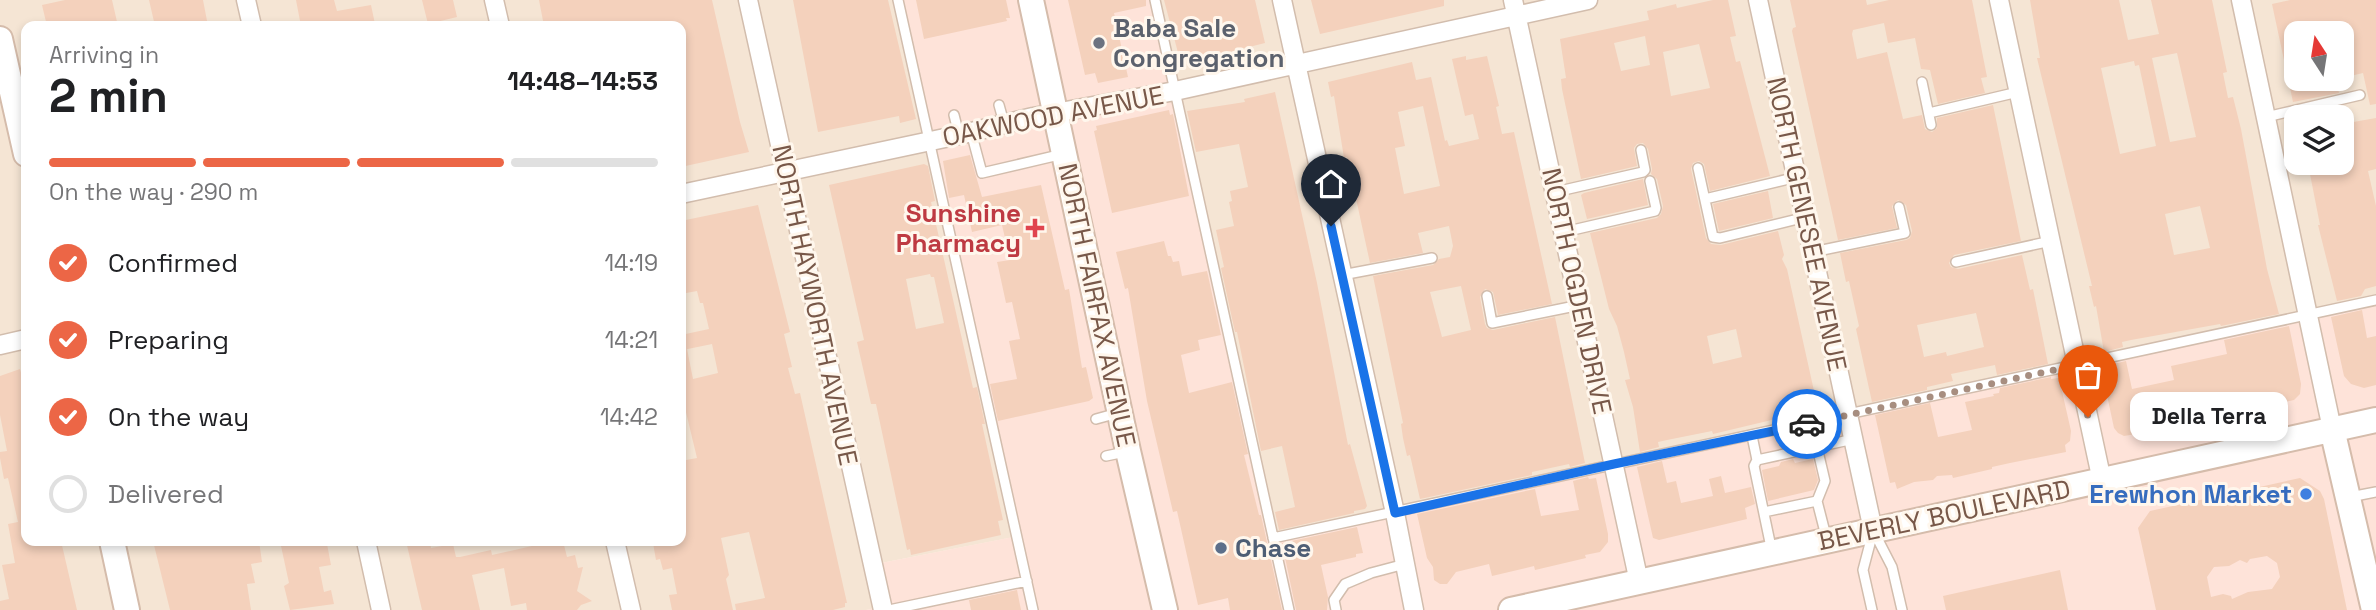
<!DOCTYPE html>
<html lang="en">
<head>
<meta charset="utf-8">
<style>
  :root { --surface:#fff; --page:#f2f2f2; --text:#202124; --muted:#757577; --line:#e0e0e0; --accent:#ec6646 }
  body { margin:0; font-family:"Space Grotesk",sans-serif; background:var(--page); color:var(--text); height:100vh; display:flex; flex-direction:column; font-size:26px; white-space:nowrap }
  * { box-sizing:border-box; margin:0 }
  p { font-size:23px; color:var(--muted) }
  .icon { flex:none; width:38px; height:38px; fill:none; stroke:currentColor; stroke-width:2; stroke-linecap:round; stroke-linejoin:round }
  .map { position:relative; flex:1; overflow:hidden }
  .sheet { position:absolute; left:21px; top:21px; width:665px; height:525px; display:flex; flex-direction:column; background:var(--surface); border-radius:14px; box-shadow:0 4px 10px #0003 }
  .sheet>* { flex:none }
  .needle { width:46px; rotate:348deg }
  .fabs { position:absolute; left:2284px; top:21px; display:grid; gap:14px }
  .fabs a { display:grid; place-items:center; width:70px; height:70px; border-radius:14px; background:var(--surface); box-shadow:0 4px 10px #0003; font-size:35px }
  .pin { position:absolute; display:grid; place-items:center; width:60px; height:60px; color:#fff; margin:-72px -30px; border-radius:50% 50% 50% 0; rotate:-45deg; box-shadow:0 0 7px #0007 }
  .pin .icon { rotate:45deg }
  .courier { position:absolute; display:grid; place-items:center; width:70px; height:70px; margin:-35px; border:5px solid #1a73e8; border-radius:50%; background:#fff; color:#222; box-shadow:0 2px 9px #0007 }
  .bubble { position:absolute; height:49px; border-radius:14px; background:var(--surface); box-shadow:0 4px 10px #0003; font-size:23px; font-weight:700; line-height:49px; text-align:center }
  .headline em { font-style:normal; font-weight:700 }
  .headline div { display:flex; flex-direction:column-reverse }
  .headline { display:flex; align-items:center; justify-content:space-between; height:119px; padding:0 28px }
  h1 { font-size:46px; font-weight:700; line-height:52px }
  .bar { display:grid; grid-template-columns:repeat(4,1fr); gap:10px 7px; align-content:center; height:84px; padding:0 28px }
  .bar i { height:9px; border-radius:5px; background:var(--line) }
  .bar .active { background:var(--accent) }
  .bar p { grid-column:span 4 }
  ol { padding:0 28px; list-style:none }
  li { display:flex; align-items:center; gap:21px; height:77px }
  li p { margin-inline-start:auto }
  li .icon { padding:7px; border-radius:50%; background:var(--accent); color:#fff; stroke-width:4 }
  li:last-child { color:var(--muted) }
  li i { width:38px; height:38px; border:4px solid var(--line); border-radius:50% }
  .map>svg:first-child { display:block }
  .residential { fill:#f5e5d4; fill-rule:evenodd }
  .commercial { fill:#fee3d9 }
  .building { fill:#f4d1bc; fill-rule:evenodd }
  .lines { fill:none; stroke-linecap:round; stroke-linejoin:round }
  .lane-casing { stroke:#d2bdad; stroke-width:12 }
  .street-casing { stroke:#d2bdad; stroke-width:21 }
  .secondary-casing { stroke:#d5bcab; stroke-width:28 }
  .lane { stroke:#fff; stroke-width:9 }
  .street { stroke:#fff; stroke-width:18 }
  .secondary { stroke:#fff; stroke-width:24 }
  .done { stroke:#a78e80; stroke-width:7; stroke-dasharray:0 12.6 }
  .route { stroke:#1a73e8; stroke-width:9 }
  .worship-dot { fill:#6b7280; stroke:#fff7ed; stroke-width:2.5 }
  .health-dot { fill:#e0444e; stroke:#fff7ed; stroke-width:2.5 }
  .shop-dot { fill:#3f7fe0; stroke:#fff7ed; stroke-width:2.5 }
  .service-dot { fill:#5c6f8a; stroke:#fff7ed; stroke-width:2.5 }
  .labels { text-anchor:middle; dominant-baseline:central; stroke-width:6; stroke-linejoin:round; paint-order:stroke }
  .worship-label { font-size:26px; font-weight:bold; fill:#5b616d; stroke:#fff7ed; text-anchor:start }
  .street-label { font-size:26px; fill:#785849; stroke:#fff7ed }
  .health-label { font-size:26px; font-weight:bold; fill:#be3a42; stroke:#fff7ed; text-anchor:end }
  .shop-label { font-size:26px; font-weight:bold; fill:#366cbe; stroke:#fff7ed; text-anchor:end }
  .service-label { font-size:26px; font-weight:bold; fill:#4e5e75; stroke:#fff7ed; text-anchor:start }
</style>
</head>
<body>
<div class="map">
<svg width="2376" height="610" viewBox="0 0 2376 610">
  <rect width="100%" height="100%" fill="#fdf3e6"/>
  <path class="residential" d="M0,0h897l117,537 -138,27 9,42 -19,4h-866zM26,26h655v515h-655z
    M1158,0h1218v298l-1104,241zM2296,33h46v46h-46zM2296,117h46v46h-46z"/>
  <path class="commercial" d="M897,0h261l114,539 1104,-241v312h-1510l18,-4 -8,-42 137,-27z"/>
  <path class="building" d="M65,0h47l6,26h-16l-2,-5 -25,5h-28l-5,-21z
    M149,0h54l5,26h-53z
    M296,0h38l3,11 34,-6 4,19 -74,2z
    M422,0h31l4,17 -29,7z
    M539,0h173l28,122 9,30 -68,15v-141h-74v-3l-14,3h-49z
    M793,0h95l28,119 -16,4 -1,-7 -81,16z
    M916,0h90l4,18h-4l1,3 -83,18z
    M1068,0h78v6l-32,7 14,64 -30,6 -3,-10 -10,2z
    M1164,0h91l10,43 -84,21z
    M1311,0h133v6l-124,28z
    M1713,0h15l8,36 -6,1 6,25 4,-1 30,115 -60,15 -6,-27 -5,-3 -6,2 -2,6 15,69 5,6 10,1 57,-14 6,24 -2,4 5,10 31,140 -105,25 -1,-3 -45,9 -9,2 1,5 -19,5 -7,-45 -8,-27 5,-1 -6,-27 -7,-26 -8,-17 -19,-76 67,-15 4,-4 2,-8 -6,-27 -6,-5 1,-5 -4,-20 -5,-6 -6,1 -3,4 3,18 -56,13 -19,-90 -1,-10 5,-1 -6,-39 89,-19 -2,-9 29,-7 1,4zM1645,36l5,29 -29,6 -7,-28zM1699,44l11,44 -39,8 -8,-44zM1736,329l6,28 -29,7 -6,-28z
    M1790,0h76l1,5 22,-5h83l15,77 -6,1 4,15 -47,11 -8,-34 -9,-1 -6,-31 -27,5 -4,-20 -31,7 -1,4 5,25 30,-7 16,67 19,-4 3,14 7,3 5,-4v-10l56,-13 28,136 -67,14 -5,8 2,4 7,2 64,-14 8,35 3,-1 15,75 -51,11 -2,-10 -44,9 2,7 -26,6v3l-55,12 -16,-73 3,-3 -10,-45 -3,1 -6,-29 66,-13 4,-2 2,-7 -6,-26 -8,-5 -6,6 5,22 -59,12 -46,-209 1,-3 3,-1zM1976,313l8,34 -37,9 -1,-4 -22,5 -7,-32z
    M2030,0h89l9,40 31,-6 -8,-34h61l15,72 -4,1 5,25 5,-1 8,32 26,140 12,45 -58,12 -1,-2 -89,16 -9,2 1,5 -19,5 -8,-46 -2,1 -5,-21h3l-55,-228h3zM2177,53l19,84 -26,5 -18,-84zM2134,61l1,5 4,-1 17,81 -36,8 -19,-86zM2200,206l10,42 -36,7 -9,-41z
    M2290,0h86v104l-6,1 -7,-32 -21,5v-45h-46v46h40l3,14 -46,9 -21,-98z
    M1466,56v4l21,-4 12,50 -3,1 6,27 12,-2 38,172 -54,11 -5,-23 -8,-3 -5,8 5,27 2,4 6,2 62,-13 30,146 -15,4 -1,-3 -37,8v3l-112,24 -10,-44 -3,1 -4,-18 -2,-14 2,-1 -30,-147 60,-11 6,-6 11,-2 3,-11 -4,-20 -31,7 5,20 -53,10 -23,-106 -3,1 -10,-62 -3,1 -3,-15 84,-20 4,18 15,-3 14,64 2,-1 2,6 30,-7 -6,-25 -8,2 -13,-57zM1423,106l17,80 -36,8 -9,-46 10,-2 -7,-34zM1461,286l10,44 -29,7 -12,-45z
    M1275,92l42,191 31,162 2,-1 17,62 -2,3 -11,2v2l-75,17 -4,-18 20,-5 -13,-61 -21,5 -24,-119h-2l-14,-64 3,-1 -8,-37 18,-4 -5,-24 3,-1 -2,-10 18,-4 -9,-43 -43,8 -9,-41 58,-9 -1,-3z
    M2342,107l2,10h-46z
    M1169,110l1,5 3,-1 16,82 -77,17 -18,-82 3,-1 -1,-4z
    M2376,118v51l-8,2 8,35v80l-11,3 -4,7 -24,5 -19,-76h2l-12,-61 34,-1v-39z
    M970,155l12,42 59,-12 24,105 4,-1 13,79 4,-1 7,31 -4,3 -91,20 -8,-37 27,-5 -8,-38 11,-2 -8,-37 -6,1 -8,-37 -1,-4 13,-2 -8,-35 -30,7 -8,-37 -15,3 -6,-37z
    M924,164l4,2 7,35 -4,1 42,186 4,-1 8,37h-3l21,96 -5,1 3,14 -90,20 -1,-6 -3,1 -31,-146h-5l-14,-62 7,-2 -35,-155zM930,274l1,3h3l10,46 -28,6 -10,-50z
    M1643,179l5,26 -61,14 -6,-24 3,-2z
    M1768,191l5,27 -54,13 -6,-27z
    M758,205l32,127 -6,2 8,33 -4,1 7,26 5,-1 47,210h-2v4l-12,3h-97l-1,-6 30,-6 -16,-66 -28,6 8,37 -3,4 7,31h-61l-3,-15 8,-1 -5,-26 -9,2 -3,-11 -4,1 -3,-17 28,-2v-80l16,-3 -12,-50 -4,1v-74l28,-6 -6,-26h-3l-3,-12 -16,3v-73zM712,344l6,29 -25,6 -6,-30 -4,1z
    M1164,241l4,15h3l2,6 6,-1 3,15 25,-5 14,64 -23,5 2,10 -19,5 8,38 43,-11 16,72 -4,1 15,60h2l21,95h-52l-2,-12 -30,7 -21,-94 -4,1 -26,-111 -19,-113 -3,1 -9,-37z
    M2362,310l5,28 9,-2v49l-12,3 -13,-4 -7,-8 -13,-59z
    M2289,326l12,58 -1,10 -6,6 -115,26 1,4 -26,6 -1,-5 -29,5 -6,-3 -4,-5 -13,-61 25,-6 6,28 42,-9 -3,-14 56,-12 -3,-14z
    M20,369l4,14h2v158h35l16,69h-77v-9l9,-2 -7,-34 13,-2 -7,-39 10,-2 -10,-44 -4,1 -4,-21v-6l7,-1 -7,-36v-39z
    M2051,377v2l8,-1 12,53 -1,10 -5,4 1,7 -56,11 -18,4v2l-39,9 -1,-3 -15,1 -4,4 -19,2 -17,7 -2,-7 -5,1 -15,-68 55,-12 8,34 34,-7 -7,-28 29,-6 -1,-2 6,-1 1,-5z
    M1793,459l2,4 18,-4 5,21 -4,10 -46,11 -6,-31 17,-4 2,-4z
    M1662,461l5,22 9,-2 5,22 32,-7 -4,-17 12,-3 4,17 26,-6 4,17 -10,4 2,11 -88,21 -6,-2 -16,-71z
    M1588,477l1,2 7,-1 12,56v8l-8,10 -15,3 1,3 -51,12 -1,-4 -42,10 -3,-12 -33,8 -9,12h-7l-6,-4 -1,-13 -6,-9 -10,-44 118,-25 6,27 38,-6 -6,-29z
    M2300,478l20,13 4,8 23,111h-191l-18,-82 12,-17zM2267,556l10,7 3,14 -8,12 -24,3 -16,7 -1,-3 -8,-2 -12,3 -4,-20 7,-10 15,-1 11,-6 7,3 3,-4z
    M1357,527l6,26 -7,1v3l-35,8 7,32 -1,13h-31l-14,-67z
    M153,541h106l3,21 -11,2 4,19 -8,1 4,26h-81z
    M311,541h5l1,5 10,-2 4,21 -12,2 5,25 7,-2 3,14 -44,6 -6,-24 5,-3 -8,-37z
    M406,541h24l1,7 22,-4 3,13h4l31,-7 1,5 40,-9 -1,-5h32l4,16 8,-2 3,13 5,-1 -6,24 15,10 -11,4 -4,5h-50l-1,-7 -15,3 -7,-38 -32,7 8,35h-58z
    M2060,570l8,40h-122l-3,-14z
    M1017,590l4,20h-50l-2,-10z"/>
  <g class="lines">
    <defs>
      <path id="lane" d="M898,0l135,610
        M1155,0l134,610
        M1922,82l9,43
        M999,105l5,18
        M1929,113l89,-21
        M954,115l5,20
        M2266,117l94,-22
        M971,132l11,41 81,-19
        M1698,168l15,69 7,1 86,-21
        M1555,192l88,-20 2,-2 -4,-20
        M1705,199l92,-22
        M1564,232l91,-21 1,-3 -6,-27
        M1813,252l92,-19 -6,-26
        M1956,262l95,-21
        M1342,275l90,-17
        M1487,296l5,27 88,-18
        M1096,419l22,-6
        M1752,436l5,24
        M1106,456l19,-4
        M2350,497l26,-5
        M1817,501l10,39
        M1764,512l53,-11 8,-20 -8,-34
        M1874,532l18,35 10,43
        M1273,538l1103,-238
        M1772,552l-18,-86 3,-6 97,-21
        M889,610l138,-29
        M1336,610l-2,-10 11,-16 26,-11 34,-9
        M1872,610l-9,-40 10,-38"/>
      <path id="street" d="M246,0l6,26
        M494,0l6,26
        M748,0l135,610
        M1282,0l113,513 19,97
        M1513,0l126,582
        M1758,0l115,530
        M1999,0l103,481
        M2241,0l91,429
        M681,194l278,-59 74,-18 142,-26 413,-91
        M0,345l26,-6
        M366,541l15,69
        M615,541l16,69"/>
      <path id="secondary" d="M1031,0l97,451 37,159
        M0,39l26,115
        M2332,429l42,181
        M112,541l15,69
        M1511,610l865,-190"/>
    </defs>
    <use href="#lane" class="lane-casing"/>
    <use href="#street" class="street-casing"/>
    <use href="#secondary" class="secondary-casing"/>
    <use href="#lane" class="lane"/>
    <use href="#street" class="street"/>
    <use href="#secondary" class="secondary"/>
  </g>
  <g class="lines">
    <path class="done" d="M1807,424l270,-59 11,52"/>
    <path class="route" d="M1331,226l64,287 219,-49 193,-40"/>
  </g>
  <circle class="worship-dot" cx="1099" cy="43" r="7"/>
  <path class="health-dot" d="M1031.5 217.5h7v7h7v7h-7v7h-7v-7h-7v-7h7z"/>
  <circle class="shop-dot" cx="2306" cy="494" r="7"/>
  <circle class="service-dot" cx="1221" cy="548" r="7"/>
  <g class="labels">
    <g class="worship-label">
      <text x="1113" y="28">Baba Sale<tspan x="1113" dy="30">Congregation</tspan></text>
    </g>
    <g class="street-label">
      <text transform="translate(1053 116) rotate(-11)">OAKWOOD AVENUE</text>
      <text transform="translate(1807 224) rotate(78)">NORTH GENESEE AVENUE</text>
      <text transform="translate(1577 291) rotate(78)">NORTH OGDEN DRIVE</text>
      <text transform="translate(815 305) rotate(78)">NORTH HAYWORTH AVENUE</text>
      <text transform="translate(1097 305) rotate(78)">NORTH FAIRFAX AVENUE</text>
      <text transform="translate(1944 515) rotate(-12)">BEVERLY BOULEVARD</text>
    </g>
    <g class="health-label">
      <text x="1021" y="213">Sunshine<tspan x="1021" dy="30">Pharmacy</tspan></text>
    </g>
    <g class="shop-label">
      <text x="2292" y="494">Erewhon Market</text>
    </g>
    <g class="service-label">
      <text x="1235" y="548">Chase</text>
    </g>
  </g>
</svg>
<div class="fabs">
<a><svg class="needle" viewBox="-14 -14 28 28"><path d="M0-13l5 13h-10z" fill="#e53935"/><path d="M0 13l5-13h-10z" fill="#757577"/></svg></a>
<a><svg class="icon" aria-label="layers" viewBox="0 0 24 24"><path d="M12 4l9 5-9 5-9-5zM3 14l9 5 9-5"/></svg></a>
</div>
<div class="pin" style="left:2088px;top:417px;background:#ea580c"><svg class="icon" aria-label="bag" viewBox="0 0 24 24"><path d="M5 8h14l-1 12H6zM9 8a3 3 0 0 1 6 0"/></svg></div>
<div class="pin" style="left:1331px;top:226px;background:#1f2937"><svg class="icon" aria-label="home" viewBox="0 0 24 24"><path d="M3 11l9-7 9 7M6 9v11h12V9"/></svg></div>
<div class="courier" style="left:1807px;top:424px"><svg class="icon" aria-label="car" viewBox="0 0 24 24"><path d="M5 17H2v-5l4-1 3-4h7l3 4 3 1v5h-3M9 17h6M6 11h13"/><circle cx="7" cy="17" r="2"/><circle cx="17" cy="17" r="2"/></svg></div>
<div class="bubble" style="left:2130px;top:392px;width:158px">Della Terra</div>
<section class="sheet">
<div class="headline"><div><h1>2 min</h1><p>Arriving in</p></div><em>14:48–14:53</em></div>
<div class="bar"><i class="active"></i><i class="active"></i><i class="active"></i><i></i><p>On the way · 290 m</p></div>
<ol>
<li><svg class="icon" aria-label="check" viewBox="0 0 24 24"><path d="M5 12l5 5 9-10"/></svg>Confirmed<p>14:19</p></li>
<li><svg class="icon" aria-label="check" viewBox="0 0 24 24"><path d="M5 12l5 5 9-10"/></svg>Preparing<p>14:21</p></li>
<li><svg class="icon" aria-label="check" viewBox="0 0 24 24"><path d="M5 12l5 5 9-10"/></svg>On the way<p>14:42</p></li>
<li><i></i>Delivered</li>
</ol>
</section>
</div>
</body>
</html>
